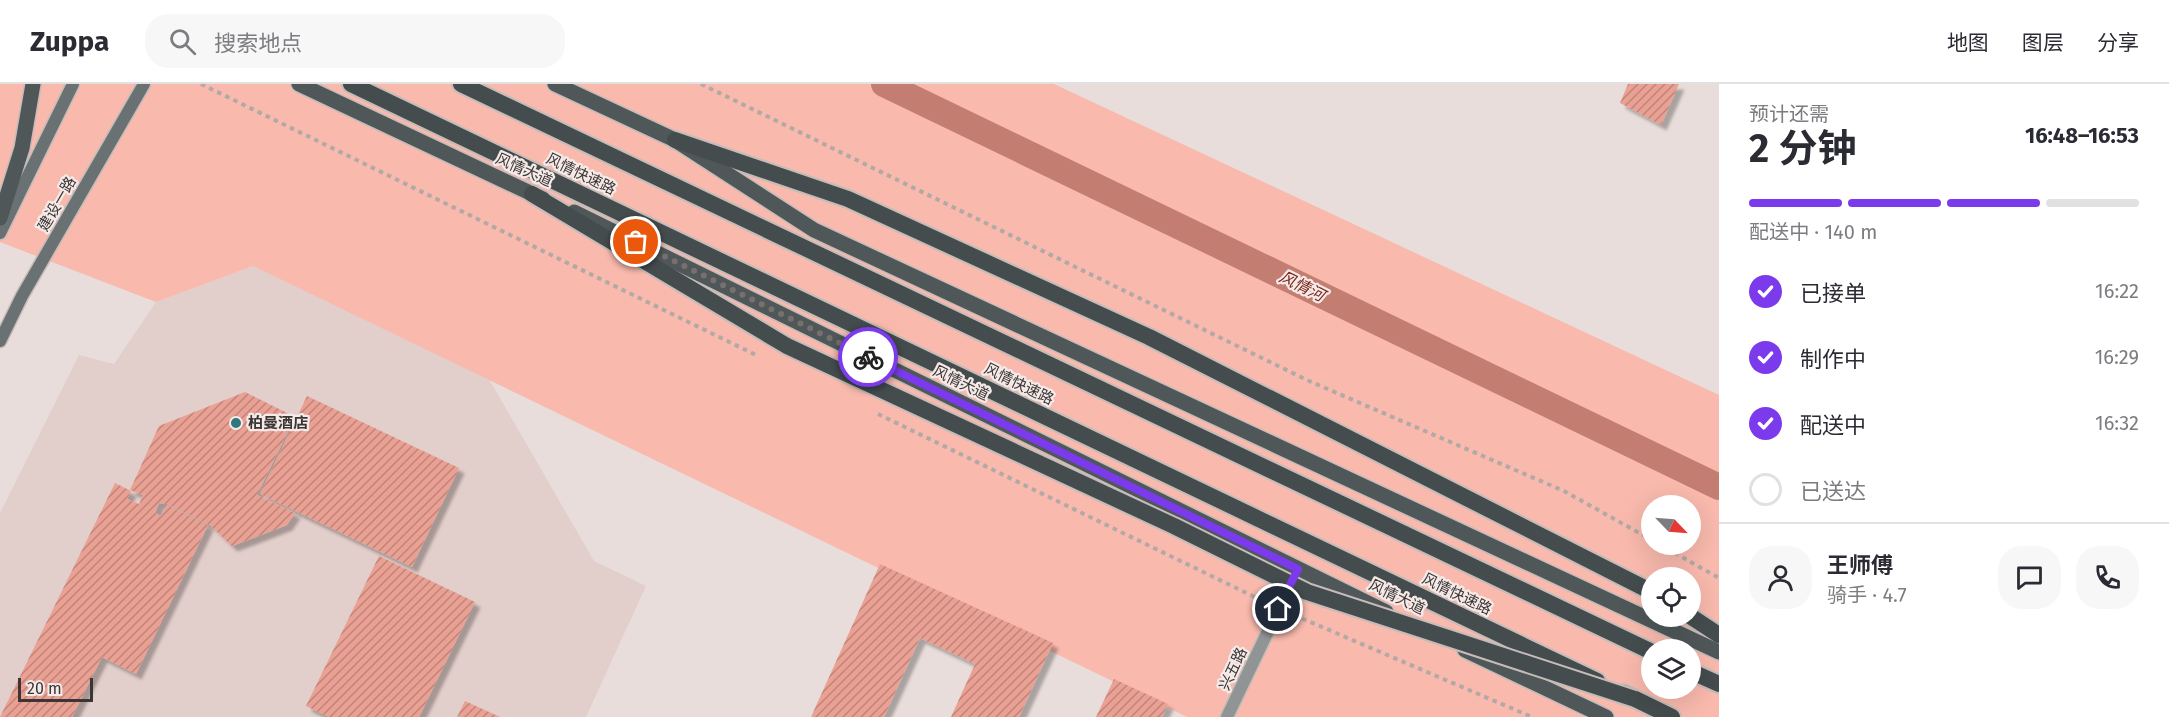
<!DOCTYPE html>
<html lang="zh">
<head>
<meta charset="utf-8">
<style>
  :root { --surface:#fff; --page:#f7f7f7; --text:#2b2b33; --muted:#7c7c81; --line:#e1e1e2; --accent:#7c3aed }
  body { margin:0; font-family:"Fira Sans","Noto Sans SC",sans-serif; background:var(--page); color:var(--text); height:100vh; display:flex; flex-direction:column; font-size:22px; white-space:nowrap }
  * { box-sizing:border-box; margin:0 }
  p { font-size:20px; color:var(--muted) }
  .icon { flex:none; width:33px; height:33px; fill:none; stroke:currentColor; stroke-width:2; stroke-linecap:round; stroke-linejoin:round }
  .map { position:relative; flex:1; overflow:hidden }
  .side { display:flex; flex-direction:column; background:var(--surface); width:450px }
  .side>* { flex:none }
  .needle { width:39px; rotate:115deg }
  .controls { position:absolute; left:1641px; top:411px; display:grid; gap:12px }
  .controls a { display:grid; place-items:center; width:60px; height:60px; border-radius:50%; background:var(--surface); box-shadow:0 6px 24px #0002; font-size:30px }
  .scale { position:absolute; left:18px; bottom:15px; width:75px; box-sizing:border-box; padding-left:6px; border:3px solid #3a3635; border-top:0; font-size:16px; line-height:21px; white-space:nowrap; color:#3a3635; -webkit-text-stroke:4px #f5eae8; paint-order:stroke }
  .pin { position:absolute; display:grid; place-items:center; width:51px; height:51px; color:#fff; margin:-26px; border:3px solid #fff; border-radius:50%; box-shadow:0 2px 6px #0007 }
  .courier { position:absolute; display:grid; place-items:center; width:60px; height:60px; margin:-30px; border:4px solid #7c3aed; border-radius:50%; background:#fff; color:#222; box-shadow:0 2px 8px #0007 }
  .overview em { font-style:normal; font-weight:700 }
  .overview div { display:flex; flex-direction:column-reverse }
  .overview { display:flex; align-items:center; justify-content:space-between; height:102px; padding:0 30px }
  h1 { font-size:39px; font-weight:700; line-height:45px }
  .bar { display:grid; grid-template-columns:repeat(4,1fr); gap:9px 6px; align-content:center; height:72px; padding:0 30px }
  .bar i { height:8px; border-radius:4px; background:var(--line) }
  .bar .current { background:var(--accent) }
  .bar p { grid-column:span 4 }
  .line { display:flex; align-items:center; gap:15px; padding:0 30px; border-top:2px solid var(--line) }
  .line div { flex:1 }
  .round { display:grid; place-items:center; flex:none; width:63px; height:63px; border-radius:24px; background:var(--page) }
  ol { padding:0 30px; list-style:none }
  li { display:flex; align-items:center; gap:18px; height:66px }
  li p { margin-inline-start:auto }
  li .icon { padding:6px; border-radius:50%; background:var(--accent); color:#fff; stroke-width:4 }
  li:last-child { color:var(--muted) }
  li i { width:33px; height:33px; border:3px solid var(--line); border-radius:50% }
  header { display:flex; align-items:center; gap:36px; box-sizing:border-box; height:84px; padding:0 30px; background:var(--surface); border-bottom:2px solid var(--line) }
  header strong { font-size:28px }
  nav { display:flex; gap:33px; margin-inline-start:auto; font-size:21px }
  .search { width:420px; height:54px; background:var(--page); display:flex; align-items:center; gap:15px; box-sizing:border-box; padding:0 21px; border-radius:24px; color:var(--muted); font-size:22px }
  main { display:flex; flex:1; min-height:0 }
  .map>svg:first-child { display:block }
  .built { fill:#e2ceca }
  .grass { fill:#f9b9ad; fill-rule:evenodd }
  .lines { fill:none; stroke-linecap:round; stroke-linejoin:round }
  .canal { stroke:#c37e71; stroke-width:26 }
  .building { fill:url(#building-hatch); filter:url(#shadow) }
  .tertiary-casing { stroke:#c5bcb9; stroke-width:15 }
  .secondary-casing { stroke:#c5bcb9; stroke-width:15 }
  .primary-casing { stroke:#c5bcb9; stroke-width:18 }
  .trunk-casing { stroke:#c5bcb9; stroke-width:20 }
  .path { stroke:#b2a9a6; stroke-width:4; stroke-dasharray:4.5 4.5; stroke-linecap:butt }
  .tertiary { stroke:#909495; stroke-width:12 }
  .secondary { stroke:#697172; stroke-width:12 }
  .primary { stroke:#4f5758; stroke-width:15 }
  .trunk { stroke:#444c4e; stroke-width:16 }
  .trunk-bridge-casing { stroke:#c5bcb9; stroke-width:20; stroke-linecap:butt }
  .trunk-bridge { stroke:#444c4e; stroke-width:16 }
  .done { stroke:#77706f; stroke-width:6; stroke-dasharray:0 10.8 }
  .route { stroke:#7c3aed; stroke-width:8 }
  .poi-dot { fill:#2e7680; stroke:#f5eae8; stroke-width:2 }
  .labels { text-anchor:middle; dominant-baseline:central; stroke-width:4.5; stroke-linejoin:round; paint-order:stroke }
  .street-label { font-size:15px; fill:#3a3635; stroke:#f5eae8 }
  .poi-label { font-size:15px; font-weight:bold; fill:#3a3635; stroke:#f5eae8; text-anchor:start }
  .water-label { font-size:16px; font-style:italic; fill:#7b271c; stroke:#f5eae8 }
</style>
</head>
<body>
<header>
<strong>Zuppa</strong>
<div class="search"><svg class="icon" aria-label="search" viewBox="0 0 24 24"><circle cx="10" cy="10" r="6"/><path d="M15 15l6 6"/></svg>搜索地点</div>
<nav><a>地图</a><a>图层</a><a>分享</a></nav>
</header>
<main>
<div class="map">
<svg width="1719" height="633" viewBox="0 0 1719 633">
  <defs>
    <pattern id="building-hatch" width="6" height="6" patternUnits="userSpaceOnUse" patternTransform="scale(1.5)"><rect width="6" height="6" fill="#eaa194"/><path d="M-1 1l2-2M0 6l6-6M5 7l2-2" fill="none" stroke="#bf847a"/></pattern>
    <filter id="shadow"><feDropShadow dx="5.5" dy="5.5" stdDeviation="1.5" flood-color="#0004"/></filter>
  </defs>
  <rect width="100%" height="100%" fill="#e8ddda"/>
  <path class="built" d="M253,182l236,113 105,182 52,25 -60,131h-586v-204l79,-158 35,9 42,-62z"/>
  <path class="grass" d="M0,0h1054l665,311v322h-532l-934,-451 -97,36 -156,-60zM1652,422h38v38h-38zM1652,494h38v38h-38zM1652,566h38v38h-38z"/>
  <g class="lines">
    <path class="canal" d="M884,0l835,403"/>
  </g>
  <path class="building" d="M1628,0h51l-18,41 -41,-22z
    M245,308l50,25 -38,78 38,18 -8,12 -55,21 -22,-21 -43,-21 -8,-1 -4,10 6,3 6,-11 41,20 -72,149 -34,-17 -30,60h-72l115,-234 16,8 -4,8 12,5 4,-9 -13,-5 29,-64z
    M307,312l152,72 -47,99 -152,-73z
    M379,472l96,46 -56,115h-90l-23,-11z
    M880,480l173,79 -34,74h-68l24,-53 -55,-26 -36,79h-73z
    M1114,595l54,25 -6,13h-66z
    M465,617l35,16h-43z"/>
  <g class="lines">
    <defs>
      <path id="tertiary" d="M1227,633l66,-138"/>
      <path id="secondary" d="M0,149l73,-149
        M0,257l22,-45 122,-212"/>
      <path id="primary" d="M299,0l244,115
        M555,0l120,56 139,90 905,422
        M574,128l812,400
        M0,134l22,-70 11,-64
        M1465,566l141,67"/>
      <path id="trunk" d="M351,0l1246,597
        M461,0l1191,568
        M675,56l173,59 301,138 503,255
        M532,110l255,152
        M1690,532l29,19
        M1690,587l29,13
        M1623,609l49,24"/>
    </defs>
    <use href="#tertiary" class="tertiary-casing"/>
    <use href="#secondary" class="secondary-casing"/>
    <use href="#primary" class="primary-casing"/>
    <use href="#trunk" class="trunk-casing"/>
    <path class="path" d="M201,0l557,272
      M701,0l608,297 255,110 88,49
      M878,330l385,187
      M1659,460l60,34
      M1294,531l238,102"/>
    <use href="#tertiary" class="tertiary"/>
    <use href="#secondary" class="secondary"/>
    <use href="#primary" class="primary"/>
    <use href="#trunk" class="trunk"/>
    <defs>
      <path id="trunk-bridge" d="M787,262l387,180 133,66 328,107"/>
    </defs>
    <use href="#trunk-bridge" class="trunk-bridge-casing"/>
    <use href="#trunk-bridge" class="trunk-bridge"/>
  </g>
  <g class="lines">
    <path class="done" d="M636,158l232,115"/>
    <path class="route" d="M868,273l430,212 -20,40"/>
  </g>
  <circle class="poi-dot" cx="236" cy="339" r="6"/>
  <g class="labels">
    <g class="street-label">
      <text transform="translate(524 86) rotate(24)">风情大道</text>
      <text transform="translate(581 90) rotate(26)">风情快速路</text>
      <text transform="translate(57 120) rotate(-60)">建设一路</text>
      <text transform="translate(961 299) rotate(26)">风情大道</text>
      <text transform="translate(1019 300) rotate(26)">风情快速路</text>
      <text transform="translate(1457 510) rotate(26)">风情快速路</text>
      <text transform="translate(1397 513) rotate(26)">风情大道</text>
      <text transform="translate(1233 585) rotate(-65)">兴五路</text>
    </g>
    <g class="poi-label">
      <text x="248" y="339">柏曼酒店</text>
    </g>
    <g class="water-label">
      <text transform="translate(1302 202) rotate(26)">风情河</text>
    </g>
  </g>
</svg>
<div class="controls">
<a><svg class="needle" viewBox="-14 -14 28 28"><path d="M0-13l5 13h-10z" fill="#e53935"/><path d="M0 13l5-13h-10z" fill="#7c7c81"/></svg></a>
<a><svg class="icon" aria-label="locate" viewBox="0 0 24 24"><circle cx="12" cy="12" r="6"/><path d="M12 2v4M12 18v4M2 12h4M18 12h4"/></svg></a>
<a><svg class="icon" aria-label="layers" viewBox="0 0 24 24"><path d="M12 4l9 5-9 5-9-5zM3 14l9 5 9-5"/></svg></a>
</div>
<div class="scale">20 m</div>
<div class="pin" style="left:636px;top:158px;background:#ea580c"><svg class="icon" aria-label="bag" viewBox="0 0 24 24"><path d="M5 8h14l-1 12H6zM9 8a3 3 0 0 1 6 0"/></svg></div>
<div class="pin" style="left:1278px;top:525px;background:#1f2937"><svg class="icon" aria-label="home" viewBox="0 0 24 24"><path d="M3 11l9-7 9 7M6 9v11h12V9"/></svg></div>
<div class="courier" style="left:868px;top:273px"><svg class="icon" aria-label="bike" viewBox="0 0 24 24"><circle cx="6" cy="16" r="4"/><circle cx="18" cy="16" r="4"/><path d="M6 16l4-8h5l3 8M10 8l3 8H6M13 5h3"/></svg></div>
</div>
<section class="side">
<div class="overview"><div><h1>2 分钟</h1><p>预计还需</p></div><em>16:48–16:53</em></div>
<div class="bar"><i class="current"></i><i class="current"></i><i class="current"></i><i></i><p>配送中 · 140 m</p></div>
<ol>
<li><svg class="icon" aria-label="check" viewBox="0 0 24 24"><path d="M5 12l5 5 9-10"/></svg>已接单<p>16:22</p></li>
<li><svg class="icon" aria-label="check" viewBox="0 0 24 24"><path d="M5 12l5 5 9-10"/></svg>制作中<p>16:29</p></li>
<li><svg class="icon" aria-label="check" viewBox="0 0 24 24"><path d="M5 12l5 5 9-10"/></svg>配送中<p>16:32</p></li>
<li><i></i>已送达</li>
</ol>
<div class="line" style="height:108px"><a class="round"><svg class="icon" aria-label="person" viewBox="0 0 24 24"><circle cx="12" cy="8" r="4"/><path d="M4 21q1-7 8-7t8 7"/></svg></a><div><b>王师傅</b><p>骑手 · 4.7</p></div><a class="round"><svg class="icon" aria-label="chat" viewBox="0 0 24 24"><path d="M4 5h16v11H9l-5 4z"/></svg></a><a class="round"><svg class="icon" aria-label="phone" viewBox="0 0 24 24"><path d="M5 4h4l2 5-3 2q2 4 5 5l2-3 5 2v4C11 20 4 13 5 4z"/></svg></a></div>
</section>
</main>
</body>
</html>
